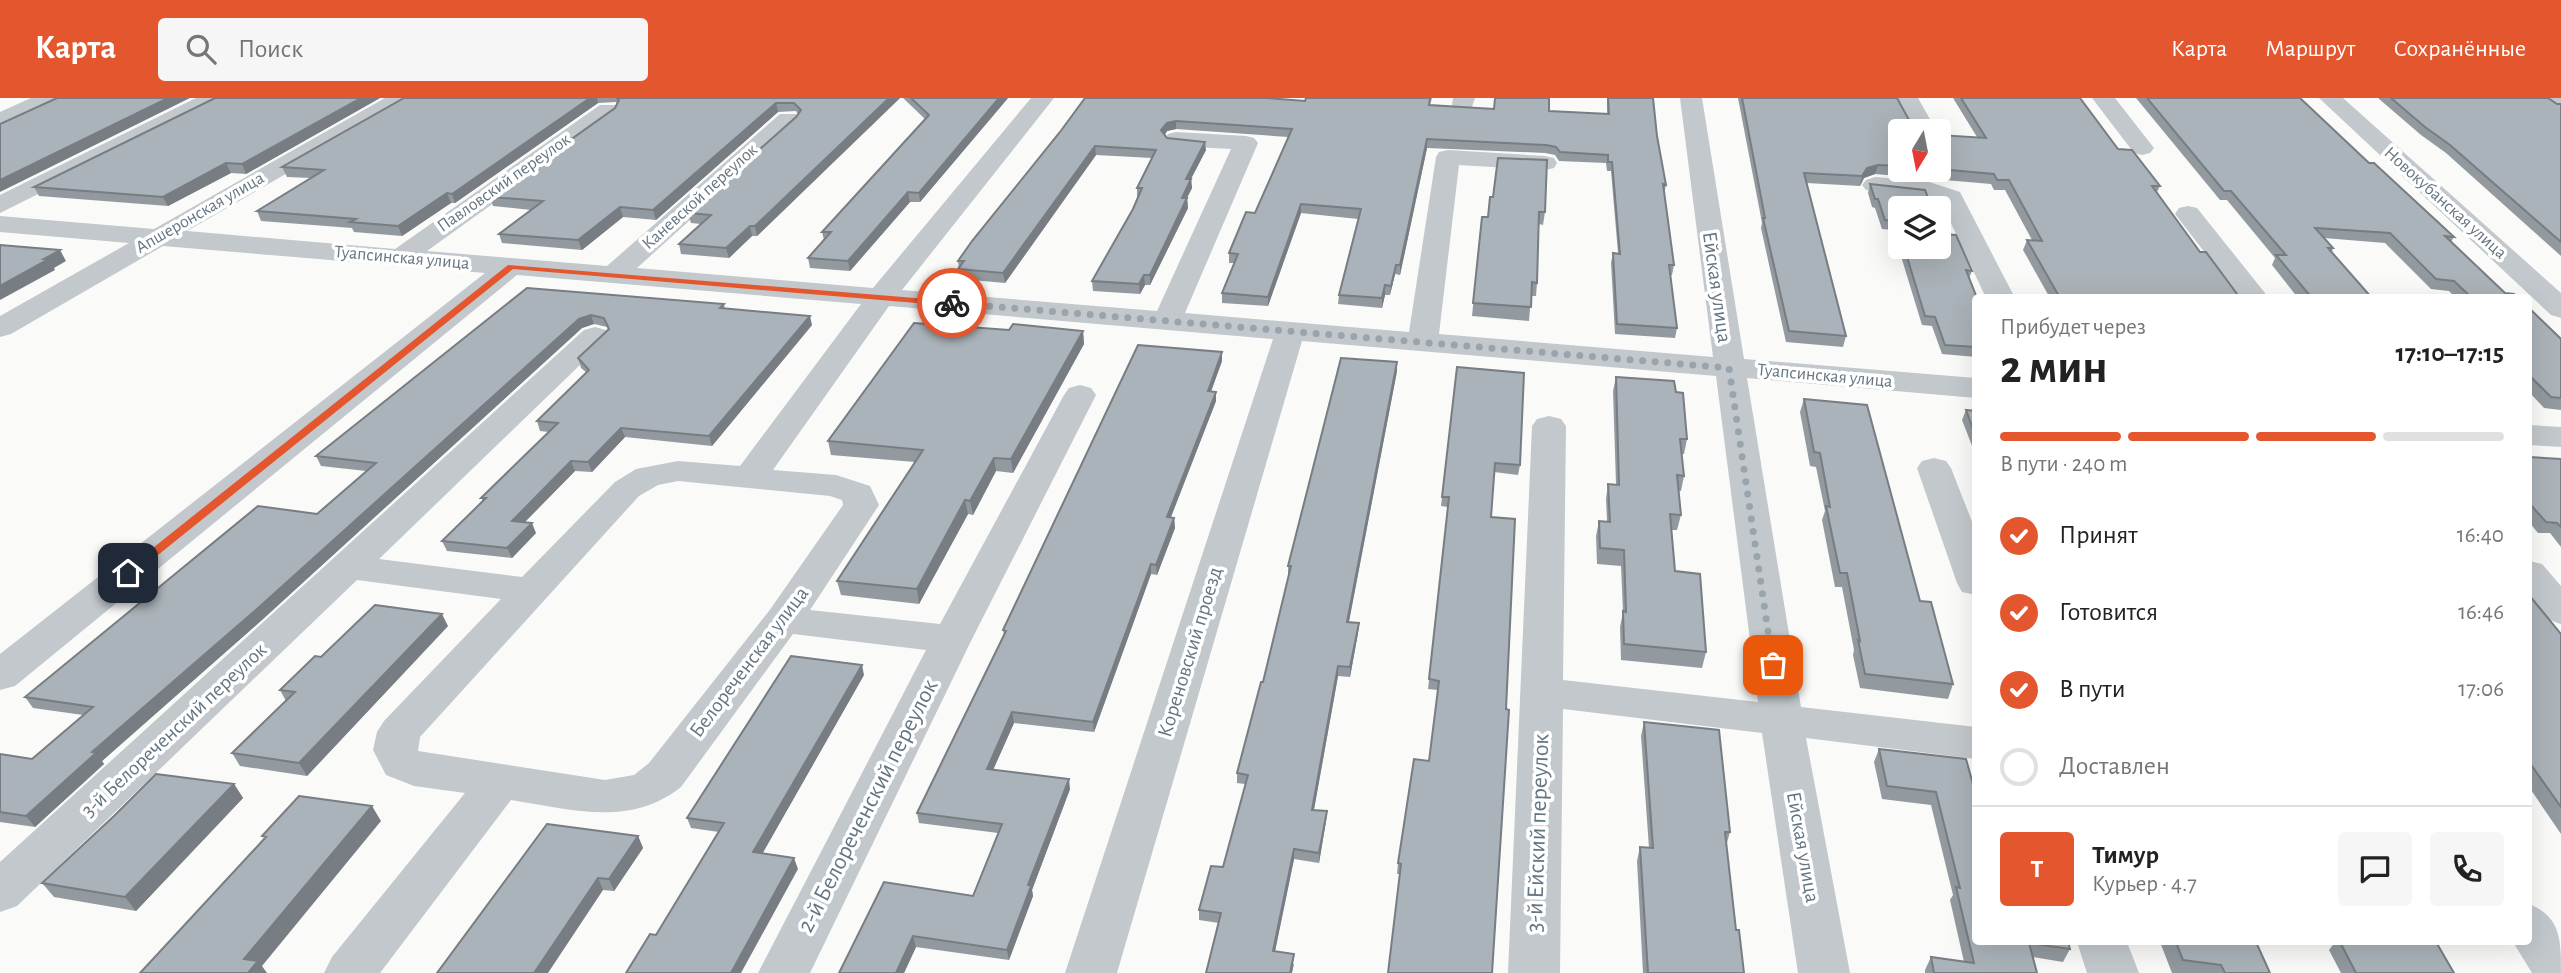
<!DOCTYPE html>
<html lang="ru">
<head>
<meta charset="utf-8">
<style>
  :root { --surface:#fff; --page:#f6f6f6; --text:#222; --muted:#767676; --line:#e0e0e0; --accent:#e4572e }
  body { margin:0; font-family:"Alegreya Sans",sans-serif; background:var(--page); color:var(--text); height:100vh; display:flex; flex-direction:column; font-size:26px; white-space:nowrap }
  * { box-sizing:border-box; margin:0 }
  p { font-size:23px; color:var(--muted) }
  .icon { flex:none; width:38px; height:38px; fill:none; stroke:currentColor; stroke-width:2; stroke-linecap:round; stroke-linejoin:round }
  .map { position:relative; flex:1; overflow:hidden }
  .details { position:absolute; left:1972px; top:196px; width:560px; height:651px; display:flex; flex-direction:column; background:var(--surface); border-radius:7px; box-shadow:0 7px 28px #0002 }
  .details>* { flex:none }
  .needle { width:46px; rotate:190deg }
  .controls { position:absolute; left:1888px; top:21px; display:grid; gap:14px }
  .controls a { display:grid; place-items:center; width:63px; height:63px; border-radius:7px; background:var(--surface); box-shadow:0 7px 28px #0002; font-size:35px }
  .pin { position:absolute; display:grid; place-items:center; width:60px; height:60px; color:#fff; margin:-30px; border-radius:14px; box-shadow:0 4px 10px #0006 }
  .courier { position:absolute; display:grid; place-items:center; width:70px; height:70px; margin:-35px; border:5px solid #e4572e; border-radius:50%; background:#fff; color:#222; box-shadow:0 2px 9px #0007 }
  .overview em { font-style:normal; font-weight:700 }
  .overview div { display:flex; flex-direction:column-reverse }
  .overview { display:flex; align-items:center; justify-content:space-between; height:119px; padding:0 28px }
  h1 { font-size:46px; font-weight:700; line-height:52px }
  .bar { display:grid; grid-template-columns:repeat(4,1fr); gap:10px 7px; align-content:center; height:84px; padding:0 28px }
  .bar i { height:9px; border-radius:5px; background:var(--line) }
  .bar .current { background:var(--accent) }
  .bar p { grid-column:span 4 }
  .line { display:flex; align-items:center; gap:18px; padding:0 28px; border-top:2px solid var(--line) }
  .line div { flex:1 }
  .round { display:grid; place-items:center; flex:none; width:74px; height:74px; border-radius:7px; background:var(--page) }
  ol { padding:0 28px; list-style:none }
  li { display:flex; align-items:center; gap:21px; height:77px }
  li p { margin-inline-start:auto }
  li .icon { padding:7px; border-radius:50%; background:var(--accent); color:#fff; stroke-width:4 }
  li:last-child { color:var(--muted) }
  li i { width:38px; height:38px; border:4px solid var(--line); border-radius:50% }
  header { display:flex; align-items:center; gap:42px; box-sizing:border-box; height:98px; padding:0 35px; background:var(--accent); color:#fff }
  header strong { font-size:33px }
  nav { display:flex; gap:38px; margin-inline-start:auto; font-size:24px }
  .search { width:490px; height:63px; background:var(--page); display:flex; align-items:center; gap:18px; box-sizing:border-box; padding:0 24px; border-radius:7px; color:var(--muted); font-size:26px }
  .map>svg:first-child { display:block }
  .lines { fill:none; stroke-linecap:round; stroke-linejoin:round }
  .minor { fill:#c3c8cc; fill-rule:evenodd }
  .wall { fill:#929a9f }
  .shaded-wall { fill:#777d82 }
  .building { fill:#aab3b9; stroke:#777d82; stroke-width:2 }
  .route { fill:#e4572e }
  .done { stroke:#99a4ac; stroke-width:7; stroke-dasharray:0 12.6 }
  .labels { text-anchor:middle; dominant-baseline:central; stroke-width:7; stroke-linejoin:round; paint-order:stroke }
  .far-street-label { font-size:18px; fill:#657683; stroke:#fff }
  .street-label { font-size:21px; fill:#657683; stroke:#fff }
  .near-street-label { font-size:24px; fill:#657683; stroke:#fff }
</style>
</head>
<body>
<header>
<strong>Карта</strong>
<div class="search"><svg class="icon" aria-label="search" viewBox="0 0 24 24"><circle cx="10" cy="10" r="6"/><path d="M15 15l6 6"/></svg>Поиск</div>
<nav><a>Карта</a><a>Маршрут</a><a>Сохранённые</a></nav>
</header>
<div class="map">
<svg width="2561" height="875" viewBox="0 0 2561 875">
  <rect width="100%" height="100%" fill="#fafaf8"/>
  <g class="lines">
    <path class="minor" d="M31,0h30l-3,5 -58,24v-15z
      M196,0h28l-3,5 -221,110v-18z
      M385,0h27l-3,5 -222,128 208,18 205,-144h16l3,5 -3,5 -189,136 180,15 173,-152h16l4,5 -4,5 -159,144 236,20 158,-190h23l-152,192 255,21 74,-162 -55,-3 -8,-2 -4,-5 4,-5 8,-2 70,4 8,2 4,5 -73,170 224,19 27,-175 3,-5 9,-2 97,6 9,2 3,5 -3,5 -9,2 -86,-5 -20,169 274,23 -33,-259h22l42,261 232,19v20l-229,-20 54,329 175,20v32l-170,-21 44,235h-52l-36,-240 -199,-24 -3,264h-52l24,-547 5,-7 12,-3 12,3 5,7 -3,254 195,22 -42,-326 -414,-35 -185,632h-52l208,-634 -384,-33 -116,164 63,5 34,11 9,19 -69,105 130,14 124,-229 5,-7 11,-3 11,3 5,7 -124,244 -162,334h-52l168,-323 -133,-16 -112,153c-52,41 -110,22 -170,13l-131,173h-56l8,-16 133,-164 -51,-7 -28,-11 -13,-25 4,-18 7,-11 117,-122 -144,-19 -340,326 -17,6v-50l584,-532 11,-3 11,3 4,6 -231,223 143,18 93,-95 21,-13 42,-8 62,5 121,-162 -344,-29 -502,411 -15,4v-36l485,-381 -322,-27 -152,88 -11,3v-21l129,-73 -129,-11v-16l154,13zM678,383l152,15 12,4 1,5 -74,106 -120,152 -15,12 -29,5 -187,-29 2,-14 219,-241 19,-11z
      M1453,0h22l-4,12h-16l-3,-5z
      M1896,0h22l17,30 -3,3h-18z
      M2092,0h23l39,50 -4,5 -8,2 -8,-2z
      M2319,0h24l218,195v25l-10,-3z
      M2542,0h19v13l-8,-2z
      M1875,79l51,4 34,11 55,106h-29l-45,-96 -18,-6 -57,-6 -4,-5 4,-5z
      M2188,108l9,2 72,90h-29l-65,-84 4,-6z
      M2529,327l32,2v20l-32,-2z
      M1934,360l12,3 5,7 25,64v63l-14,-3 -5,-9 -40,-115 5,-7z
      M2529,463l13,3 19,22v38c-33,-9 -33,-34 -32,-63z
      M2529,806c32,13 32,36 32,69h-29l-19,-31h16z
      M2077,844h50l12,31h-52z"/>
  </g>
  <path class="wall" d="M215,0h165l-134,76 -15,-1 -63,33 -129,-10 -5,-9z
    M404,0h496l-143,138h-5l-23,22 -48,-4 -2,-10 22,-20 -10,-1 -3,-10 108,-96 2,-3 -2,-3 -18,1 -122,108 -33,-3 -41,33 -80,-7 -3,-9 32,-24 -38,-4 -3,-9 125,-89 2,-4 -1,-2 -18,1 -143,100h-4l-49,33 -48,-4 -2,-4 -91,-7 -4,-10 54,-33 -24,-1 -5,-10z
    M903,0h105l-88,104h-10l-60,69 -40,-3 -2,-10 16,-18 -2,-8 103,-113z
    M1306,0h126l-2,7 64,4 55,2 58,3v-16h46l4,38 9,49 -2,9 10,71 -2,10h-2l7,53 -2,10 -60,-4 -4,-71 2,-10h5l-7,-82h-4l-1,-8 -47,-2 -4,-6 -10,-2 -118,-5 -27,127 -5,-1 -5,21h-5l-3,13 -44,-4 1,-9 19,-76 -57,-6 -33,93 -46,-3v-10l12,-30h-5v-10l26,-40 33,-76 -112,-8 -9,2 -2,4 2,3 39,12 -15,29 1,9 -5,10 1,10 -38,77h-5l-5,9 -47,-3 -1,-10 41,-72 5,-12h-1v-9l15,-30 -56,-3 -91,128 -45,-4 -2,-18 102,-129 245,-31z
    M1738,0h159l3,33v39h39l38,-33 -24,-39h127l38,51 42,37 -3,6 43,60 40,46h-190l-27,-48 4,-10h5l-27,-50h-11l-3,-6 -116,-10 -11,4 -4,8 -53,-3 39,153 -3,11 -57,-5 -25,-114 1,-5 -3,-16z
    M2136,0h164l69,65 85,74 -3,5 54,51 13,5h-62l-7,-7 -18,-2 -46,-46 -61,-5 9,10 -1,4 40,46h-74l-26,-33 3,-7 -48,-58h-7z
    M2378,0h170l9,6h4v152l-115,-103 -25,-18z
    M1870,86l30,24v39h39l4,-13 29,37 -3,7 7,20v59l-34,-3 -10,-28 -10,-1 -29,-95 -11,-1 -7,-21 -3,-1 -4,-14z
    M1490,99l55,15 -2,13 -4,-1 -2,59 -1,13h-5l-2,25 -57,-5 10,-99h6z
    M527,190l197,16 1,5 87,16 -100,121 -87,-9 -33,35 -17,-1 -50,51 11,11 -24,25 -65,-7 -5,-10 41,-40 -2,-3 68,-66 -9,-1 -3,-10 50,-48 -6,-5 -3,-10 30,-28 -1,-3 -13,-3 -12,4 -319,291 -161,142 2,3 -69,63 -35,-5v-68l32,5 51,-44 -50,-7 -8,-11 292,-183 49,-43 -45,-5 -5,-10z
    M2529,210l32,31v71l-17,-2 -15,-16z
    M1009,232l74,1 1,13 -71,129 -17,-2 -23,44 -5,-1 -49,90 -78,-9 -4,-14 78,-119 -84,-7 -3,-14z
    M1222,263l-11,30 5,10 -45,116 3,1 1,10 -18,47 -6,-1 -57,158 -80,-9 -21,47 77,19 -38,101 1,6 -24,64 -93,-13 -12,26h-65l134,-77 25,-63 -79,-10 -2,-10 87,-178 -1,-5z
    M1457,269l63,98 -2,10 -24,-3 -3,45 -91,357h-3l1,-11 31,-102 9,-71 -10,-1 20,-182 -7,-1z
    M1397,273l-48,251 10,1 -1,10 -8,44 -12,-1 -24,134 13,1 -1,10 -7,42 -25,-4 -19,92 19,13 -2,9h-86l13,-50 -20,-3v-10l24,-43 22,-83 -8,-1v-10l26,-91 26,-107h-1v-9z
    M1616,279l60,15 11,47 -3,15h-2l2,22 -3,15h-3l3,24 -4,15h-6l4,41 31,81 -4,16 -81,-8 -1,-33 3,-15 -2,-46 -24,-2 -1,-28 3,-15h8l-1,-22 2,-15h8l-3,-93z
    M1804,301l116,202 33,83 -5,15 -88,-11 -7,-33 1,-5 -12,-63h-7l-13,-67 3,-9 -9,-44 -6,-1 -10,-54z
    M1966,312l10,1v45l-14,-36z
    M2529,359l32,2v88l-11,-14h-12l-9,-11z
    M2529,497l32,39v200l-32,-47z
    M448,528l-141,150 -67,-10 -8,-13 54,-52 -6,-11 41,-33z
    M864,577l-102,179 36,15 -142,66 63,-103 -28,-4 -4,-10z
    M1644,624l86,110 -4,14 10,84 8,43h-101l-6,-112 3,-14 9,1 -8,-112z
    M1879,651l87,10 10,183h92l2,7 -7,13 -30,-5 4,16h-112v-3l6,-13 33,5 -14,-62 3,-5 -22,-90 -49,-6 -8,-37z
    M234,686l9,14 -107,113 -82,-14 -12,-14z
    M638,738l5,12 -29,43 -11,-1 -166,83z
    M2160,844h96l14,31h-98z
    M2335,844h101l18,31h-113l-12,-23z"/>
  <path class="shaded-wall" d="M168,0h22l-190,94v-12z
    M361,0h19l-134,76 -4,-10z
    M590,0h7l1,5 -143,100 -3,-9z
    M889,0h11l-143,138 -2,-10z
    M999,0h9l-88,104 -1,-9z
    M776,5l2,9 -122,108 -3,-10z
    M1176,23v8l-9,2 -6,8v-9l6,-7z
    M1427,41v9l-27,127v-10z
    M1205,44l1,8 -20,38v-9z
    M1095,48l1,9 -91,128 -2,-10z
    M226,65l5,10 -63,33 -5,-9z
    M1878,67l-3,9 -11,4 -4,8 2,-10 5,-8z
    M1191,81l1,9 -10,19v-9z
    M908,94l2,10 -60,69 -2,-10z
    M447,95l4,10 -49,33 -4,-10z
    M1187,100l1,10 -38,77v-10z
    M1301,106v9l-33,93v-9z
    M620,109l3,10 -41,33 -4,-10z
    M750,128l2,10 -23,22 -3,-10z
    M60,152l6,11 -12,7 1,2 -55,30v-14z
    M1396,167l-1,9 -5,21 1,-9z
    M1144,177l1,10 -5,9 -1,-10z
    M1385,187v10l-3,13v-10z
    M591,217l3,9 -12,4 -319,291 -161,142 2,3 -69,63 -9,-11 66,-64 487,-433z
    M810,218l2,9 -100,121 -3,-10z
    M1083,233l1,13 -71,129 -2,-14z
    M1222,254v9l-14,39v-9z
    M1397,264v9l-50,260v-9z
    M1216,294v9l-49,126v-10z
    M621,330l4,9 -33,35 -4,-10z
    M994,360l2,13 -23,44 -3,-14z
    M571,363l4,10 -59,60 -4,-10z
    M965,402l3,14 -49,90 -2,-15z
    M1174,420l1,10 -18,47 -1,-10z
    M532,425l4,10 -24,25 -5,-10z
    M1151,466v10l-57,158 -1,-10z
    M442,516l6,12 -141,150 -8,-13z
    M1359,525l-1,10 -8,44v-10z
    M862,567l2,10 -107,188 -4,-11z
    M1338,568v10l-26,144v-10z
    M1012,614l2,11 -25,56 -2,-10z
    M1069,681l1,10 -38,101 1,6 -24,64 -2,-10 21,-65z
    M234,686l9,14 -107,113 -11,-14z
    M372,708l9,15 -119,145 5,7h-19l-4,-14z
    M1327,713l-1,10 -7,42v-10z
    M638,738l5,12 -29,43 -5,-12z
    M1294,751v10l-21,102v-10z
    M794,760l4,11 -57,104h-10z
    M598,780l5,12 -55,83h-14z
    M913,838l3,11 -12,26h-8z
    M1294,856l-2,19h-2z"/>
  <path class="building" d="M57,0h111l-168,82v-56z
    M215,0h146l-119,66 -16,-1 -63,34 -129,-10z
    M404,0h186l-138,96 -5,-1 -49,33 -48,-4 6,-3 -99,-8 67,-41 -42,-3z
    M617,0h272l-134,128h-5l-24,22 -47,-4 32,-29 -23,-2 108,-96 5,-7 -7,-7h-18l-123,107 -33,-3 -42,33 -79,-6 44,-33 -53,-4 125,-89 4,-8z
    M911,0h88l-80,95 -11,-1 -60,69 -40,-3 23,-26h-9l107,-117z
    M1085,0h182l38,3 1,-3h124l-1,7 65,4 1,-11h54v13l60,3 -1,-16h45l4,38 9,49 -3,-1 11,81h-5l8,63 -60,-4 -4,-71 7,1 -8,-92h-4v-7l-48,-3 -4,-5 -10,-2 -119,-6 -27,126h-4l-5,21 -6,-1 -3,13 -43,-3 22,-86 -60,-5 -33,93 -46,-4 16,-39 -9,-1 17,-41 9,1 37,-84 -116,-8 -9,2 -6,7 6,8 38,4 -19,37h5l-9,19h5l-37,77h-6l-5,9 -47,-3 41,-72 9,-21h-5l19,-38 -61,-4 -92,127 -45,-4 6,-8h-6l14,-20 88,-109z
    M1742,0h155l18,33h-15v35l-22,-1 -11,3 -5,8 -58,-3 42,163 -57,-5 -26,-113h2l-4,-21z
    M1961,0h119l38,51 14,1 28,36h-8l48,66h6l34,46h-180l-33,-58 15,1 -33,-61h-12l-3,-6 -55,-5v-34l47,3z
    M2147,0h153l69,65h5l80,74 -9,-1 60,57 9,1 4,4h-46l-18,-17 -18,-2 -46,-46 -75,-5 18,20h-5l44,50h-60l-36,-43h10l-55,-64h-7z
    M2391,0h157l9,6h4v138l-111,-97 -25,-18z
    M1498,60l49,2 -2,52h-6l-2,71 -5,-1 -1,25 -58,-4 9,-86h6l2,-20h3z
    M1870,86l55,6 7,18h-32v29l-5,-16 -10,-1 -7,-21h-3z
    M1939,127l4,9 13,1 16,36 -6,-1 11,28h-1v49l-31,-2 -10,-28 -10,-1 -21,-69h35z
    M0,147l60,5 -16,9h5l-49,27z
    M527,190l197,16 -4,4 90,8 -101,120 -88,-8 -33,34 -17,-1 -59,60 20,2 -25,25 -65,-7 44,-43h-5l77,-75 -21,-2 52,-51 -11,-12 31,-29 -5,-11 -13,-3 -12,4 -322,290 -165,143 4,1 -70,63 -26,-4v-58l32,5 61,-52 -68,-10 233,-191 59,8 59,-51 -60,-7z
    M2529,210l32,31v59l-10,-1 -22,-22z
    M914,225l95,7 4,-6 70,7 -72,128 -17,-1 -24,43 -5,-1 -48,89 -80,-8 86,-131 -95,-9z
    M1138,247l84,7 -14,39 8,1 -49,125 7,1 -18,47 -5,-1 -58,158 -81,-10 -25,57 82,10 -41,106 3,1 -24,64 -94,-14 -17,37h-57l45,-91 89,14 29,-72 -85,-11 89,-182 -3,-1z
    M1341,260l56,4 -50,260 12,1 -9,44 -12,-1 -26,144 15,1 -8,42 -25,-4 -21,102 21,3 -4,19h-84l15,-60 -22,-3 12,-44 12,1 25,-92 -11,-2 24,-91h2l28,-116h-3z
    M1457,269l67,6 -4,92 -25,-2 -4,54 24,2 -9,190 3,1 -17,263h-104l13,-109 -3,-1 16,-104 15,2 10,-80 -10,-2 20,-182h-7z
    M1616,279l58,4 2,11 7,1 4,46h-7l4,37 -7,-1 4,40 -11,-1 5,57 25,3 6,78 -82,-8 -1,-33 3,1 -2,-62 -24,-2 -1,-27 11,1 -2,-38 11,1z
    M1804,301l63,6 53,196 11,1 22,82 -88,-10 -7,-34 2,1 -13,-68h-7l-14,-67 4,1 -10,-54 -6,-1z
    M1966,312l10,1v26z
    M2529,359l32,2v68l-4,-4 -11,-1 -17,-19z
    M2529,497l32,39v173l-32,-45z
    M375,507l67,9 -143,149 -67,-10 63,-61 -15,-2 35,-34 6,1z
    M791,558l71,9 -109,187 41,6 -63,115h-105l24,-39 6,1 68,-112 -37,-5z
    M1644,624l75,8 11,102h-5l11,98h3l5,43h-96l-8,-126 13,1z
    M1879,651l87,10 10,36v147h92l2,7 -41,-6 8,30h-103l-3,-16 43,6 -18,-76 4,1 -24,-96 -49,-6z
    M156,676l78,10 -109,113 -83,-14 72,-67z
    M299,698l73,10 -128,153 14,2 -10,12h-108l126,-136 -4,-1z
    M547,726l91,12 -29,43 -11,-1 -64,95h-97z
    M2176,844h80l14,31h-45l-4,-8 -38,-5z
    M2340,844h96l18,31h-98z"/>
  <path class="route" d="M508,167l444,36 5,2 -5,3 -439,-37 -381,307h-8v-5z"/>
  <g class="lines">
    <path class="done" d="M952,205l777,65 44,297"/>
  </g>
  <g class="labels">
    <g class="far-street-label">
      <text transform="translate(504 85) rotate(-35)">Павловский переулок</text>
      <text transform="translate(700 99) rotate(-42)">Каневской переулок</text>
      <text transform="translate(2445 105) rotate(42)">Новокубанская улица</text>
      <text transform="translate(200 115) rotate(-30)">Апшеронская улица</text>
      <text transform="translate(402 160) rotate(5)">Туапсинская улица</text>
      <text transform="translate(1825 278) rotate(5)">Туапсинская улица</text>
    </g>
    <g class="street-label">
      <text transform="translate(1717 189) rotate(82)">Ейская улица</text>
      <text transform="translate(1190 554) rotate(-73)">Кореновский проезд</text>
      <text transform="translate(749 564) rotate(-53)">Белореченская улица</text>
      <text transform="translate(174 632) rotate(-43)">3-й Белореченский переулок</text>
      <text transform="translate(1803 749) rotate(80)">Ейская улица</text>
    </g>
    <g class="near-street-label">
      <text transform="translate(868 708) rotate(-63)">2-й Белореченский переулок</text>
      <text transform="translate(1538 735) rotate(-88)">3-й Ейский переулок</text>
    </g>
  </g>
</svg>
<div class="controls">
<a><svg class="needle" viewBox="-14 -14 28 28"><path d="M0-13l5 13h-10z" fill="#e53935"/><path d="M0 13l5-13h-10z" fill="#767676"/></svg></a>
<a><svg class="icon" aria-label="layers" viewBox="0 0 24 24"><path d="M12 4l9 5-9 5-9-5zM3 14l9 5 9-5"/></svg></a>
</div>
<div class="pin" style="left:1773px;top:567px;background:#ea580c"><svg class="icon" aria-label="bag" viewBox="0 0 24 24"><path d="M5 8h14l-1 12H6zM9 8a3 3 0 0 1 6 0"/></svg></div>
<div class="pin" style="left:128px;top:475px;background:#1f2937"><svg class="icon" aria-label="home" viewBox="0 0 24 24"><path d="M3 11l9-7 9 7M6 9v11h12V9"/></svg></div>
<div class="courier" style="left:952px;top:205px"><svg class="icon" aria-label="bike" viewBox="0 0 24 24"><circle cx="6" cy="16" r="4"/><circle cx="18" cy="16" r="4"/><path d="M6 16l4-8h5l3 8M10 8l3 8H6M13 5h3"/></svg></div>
<section class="details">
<div class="overview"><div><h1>2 мин</h1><p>Прибудет через</p></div><em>17:10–17:15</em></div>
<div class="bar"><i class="current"></i><i class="current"></i><i class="current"></i><i></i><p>В пути · 240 m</p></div>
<ol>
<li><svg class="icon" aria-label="check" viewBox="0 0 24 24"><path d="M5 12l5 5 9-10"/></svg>Принят<p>16:40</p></li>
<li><svg class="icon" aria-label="check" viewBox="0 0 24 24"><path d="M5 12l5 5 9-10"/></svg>Готовится<p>16:46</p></li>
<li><svg class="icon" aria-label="check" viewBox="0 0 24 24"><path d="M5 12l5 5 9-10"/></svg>В пути<p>17:06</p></li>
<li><i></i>Доставлен</li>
</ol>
<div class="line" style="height:126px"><b class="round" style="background:var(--accent);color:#fff">Т</b><div><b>Тимур</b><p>Курьер · 4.7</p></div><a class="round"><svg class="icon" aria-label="chat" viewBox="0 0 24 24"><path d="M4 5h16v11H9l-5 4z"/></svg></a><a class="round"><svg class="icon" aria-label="phone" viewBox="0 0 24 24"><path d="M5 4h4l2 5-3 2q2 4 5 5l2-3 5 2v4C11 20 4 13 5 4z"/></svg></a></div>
</section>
</div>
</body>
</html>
